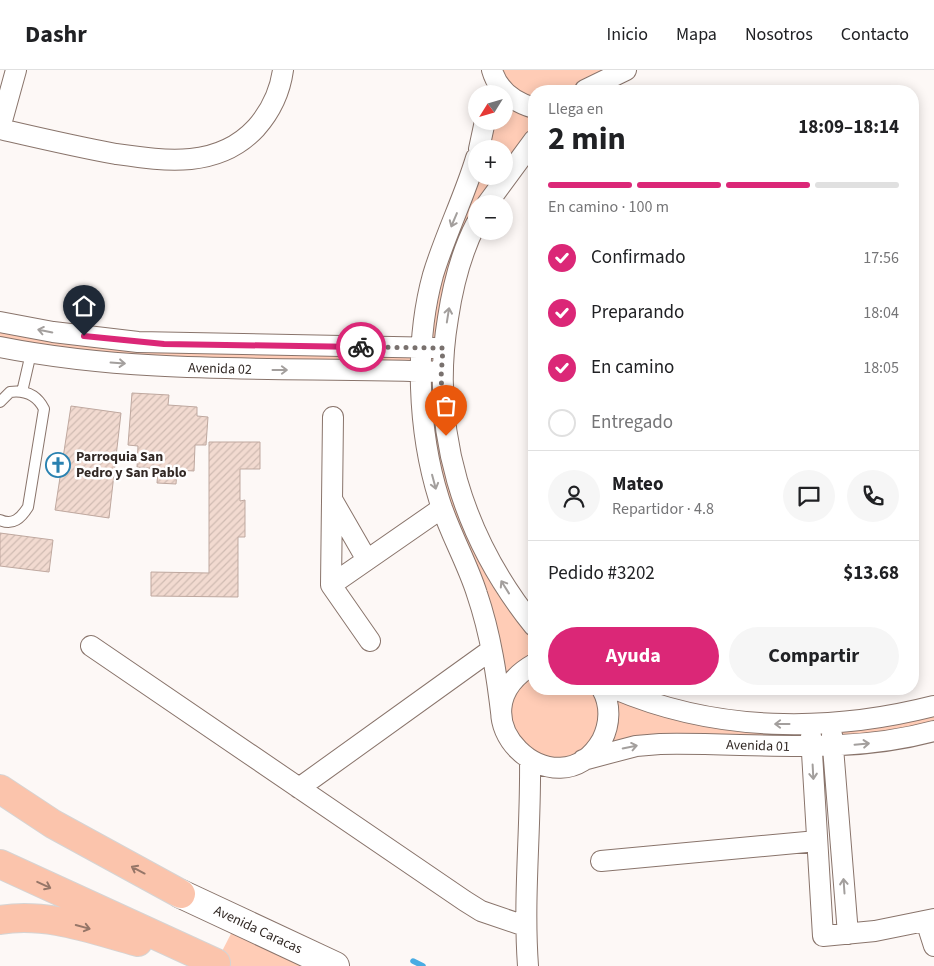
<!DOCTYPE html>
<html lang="es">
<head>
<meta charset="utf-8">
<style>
  :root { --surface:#fff; --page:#f6f6f6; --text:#202124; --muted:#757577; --line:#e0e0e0; --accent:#db2777 }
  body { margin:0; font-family:"Source Sans 3",sans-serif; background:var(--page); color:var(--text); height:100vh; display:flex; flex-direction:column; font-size:19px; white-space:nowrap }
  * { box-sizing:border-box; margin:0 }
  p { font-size:16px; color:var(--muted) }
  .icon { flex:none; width:28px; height:28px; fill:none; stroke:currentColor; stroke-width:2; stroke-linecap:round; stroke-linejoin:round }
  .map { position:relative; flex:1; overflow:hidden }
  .panel { position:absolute; left:528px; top:15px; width:391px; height:610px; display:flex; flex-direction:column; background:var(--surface); border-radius:20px; box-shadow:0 2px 12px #0003 }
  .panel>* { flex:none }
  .needle { width:32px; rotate:233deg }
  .tools { position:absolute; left:468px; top:15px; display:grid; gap:10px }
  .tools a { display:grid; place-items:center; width:45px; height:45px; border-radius:50%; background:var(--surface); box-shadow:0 2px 12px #0003; font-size:25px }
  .pin { position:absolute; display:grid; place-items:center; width:42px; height:42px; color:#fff; margin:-51px -21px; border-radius:50% 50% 50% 0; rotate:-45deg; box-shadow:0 0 5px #0007 }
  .pin .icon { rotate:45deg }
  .courier { position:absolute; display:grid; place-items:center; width:50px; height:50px; margin:-25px; border:4px solid #db2777; border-radius:50%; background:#fff; color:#222; box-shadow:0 1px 6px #0007 }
  .overview em { font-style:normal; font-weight:700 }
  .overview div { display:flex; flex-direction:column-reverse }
  .overview { display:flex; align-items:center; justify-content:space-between; height:85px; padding:0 20px }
  h1 { font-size:32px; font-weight:700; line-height:38px }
  .bar { display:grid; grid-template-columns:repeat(4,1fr); gap:8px 5px; align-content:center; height:60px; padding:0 20px }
  .bar i { height:6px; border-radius:4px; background:var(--line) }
  .bar .current { background:var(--accent) }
  .bar p { grid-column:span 4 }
  .line { display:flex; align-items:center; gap:12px; padding:0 20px; border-top:1px solid var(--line) }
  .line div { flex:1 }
  .round { display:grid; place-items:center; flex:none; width:52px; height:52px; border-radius:26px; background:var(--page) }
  ol { padding:0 20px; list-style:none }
  li { display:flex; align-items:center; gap:15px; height:55px }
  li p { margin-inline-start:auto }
  li .icon { padding:5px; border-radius:50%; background:var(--accent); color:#fff; stroke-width:4 }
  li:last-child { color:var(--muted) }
  li i { width:28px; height:28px; border:2px solid var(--line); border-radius:50% }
  .primary-button { display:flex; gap:10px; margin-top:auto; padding:10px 20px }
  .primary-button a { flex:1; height:58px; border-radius:30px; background:var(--accent); color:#fff; font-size:20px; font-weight:700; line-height:58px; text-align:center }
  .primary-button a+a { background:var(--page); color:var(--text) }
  header { display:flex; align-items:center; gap:30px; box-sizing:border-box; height:70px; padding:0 25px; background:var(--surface); border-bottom:1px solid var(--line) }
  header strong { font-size:24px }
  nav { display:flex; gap:28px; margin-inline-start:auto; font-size:18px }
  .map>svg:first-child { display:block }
  .grass { fill:#ffccb6 }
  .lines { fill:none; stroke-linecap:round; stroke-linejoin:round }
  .stream { stroke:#49ace3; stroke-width:5.5 }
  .building { fill:url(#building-hatch); stroke:#bfa89f }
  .lane-casing { stroke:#89746b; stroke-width:12 }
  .street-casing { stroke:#89746b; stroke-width:22 }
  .secondary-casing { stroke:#89746b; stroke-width:30 }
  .primary-casing { stroke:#d6d4d3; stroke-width:30 }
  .lane { stroke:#fff; stroke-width:10 }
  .street { stroke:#fff; stroke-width:20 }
  .secondary { stroke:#fff; stroke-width:28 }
  .primary { stroke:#fbc4ac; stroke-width:28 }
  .oneway { stroke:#a39f9d }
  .oneway2 { stroke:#967668 }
  .done { stroke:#79716e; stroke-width:5; stroke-dasharray:0 9 }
  .route { stroke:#db2777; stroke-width:6 }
  .labels { text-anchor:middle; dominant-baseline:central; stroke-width:5; stroke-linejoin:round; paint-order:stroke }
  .street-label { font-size:14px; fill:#322925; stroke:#fff }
  .poi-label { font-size:14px; font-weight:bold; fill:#322925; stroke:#fff; text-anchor:start }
</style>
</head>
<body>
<header>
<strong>Dashr</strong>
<nav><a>Inicio</a><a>Mapa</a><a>Nosotros</a><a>Contacto</a></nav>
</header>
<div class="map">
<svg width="934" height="896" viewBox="0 0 934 896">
  <defs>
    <pattern id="building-hatch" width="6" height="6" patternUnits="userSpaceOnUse" patternTransform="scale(1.25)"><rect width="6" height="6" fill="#f2dad0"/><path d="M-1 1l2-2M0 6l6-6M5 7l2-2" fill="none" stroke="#d0bbb2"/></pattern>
  </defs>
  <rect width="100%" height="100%" fill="#fdf8f6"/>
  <path class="grass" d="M490,0h136l-43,21h-49v49l-47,64h-11v20l-33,124h-20l-1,23 20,1 9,90 83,164v63h81l24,10 171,25 1,24 -120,-5 -125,23 -50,-16 -64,-217 -31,-162 -421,-24v-25l53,10 369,16 2,-16 52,-156h28v-27h-25l6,-28h19v-27h-15z
    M934,636v25l-101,15 13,-25z
    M238,850l97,46h-113l-6,-3z"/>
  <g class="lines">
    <path class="stream" d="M413,891l10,5"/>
  </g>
  <path class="building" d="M132,323l37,2 -1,10 29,2v9l11,1 -2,28h-11l-1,26 -17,-1 -1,14 -19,-1 1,-14 -21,-2 1,-21 -10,-1z
    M71,336l50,7 -12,105 -54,-8z
    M209,372h51v27h-20v32l5,-1v37h-7v60l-87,-1v-24l58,1z
    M0,463l53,7 -4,32 -49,-6z"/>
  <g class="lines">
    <defs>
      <path id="lane" d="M22,322l9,-39
        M0,332l10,-10c15,-2 27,3 34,17l-16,98c-7,11 -15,19 -28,13"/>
      <path id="street" d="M492,0c6,21 22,32 42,38
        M585,20l41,-20
        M0,58l16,-58
        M0,59c39,9 77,18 116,25 49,7 102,15 140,-26 15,-17 24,-36 27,-58
        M479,79l6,-28
        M476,88c-12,40 -31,77 -43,117 -19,69 -15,157 6,224 10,33 28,63 38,95 14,41 20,83 25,126
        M487,134l47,-64
        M476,154c-15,29 -23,61 -28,94 -19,112 15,220 86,308
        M0,252l53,10 85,10 305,6
        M0,277c146,29 294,19 442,25
        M333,347l-2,168 39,56
        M333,431l34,59
        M331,515l111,-77
        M91,576l374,255 16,10 44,15
        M534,594c-88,51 24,153 68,76 8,-16 9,-35 0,-51
        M615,619c101,43 213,44 319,17
        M832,665l16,199
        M811,666l12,200 52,-5 59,-12
        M583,690l53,-14 24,-2c92,-2 183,12 274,-13
        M299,718l192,-138
        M601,791l216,-20
        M926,851l8,25
        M528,896c-5,-68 3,-137 2,-205"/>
      <path id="secondary" d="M181,824l154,72"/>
      <path id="primary" d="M0,719l53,35 128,70
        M0,794l216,99
        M0,850c47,-8 93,10 138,22"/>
    </defs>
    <use href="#lane" class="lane-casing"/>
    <use href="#street" class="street-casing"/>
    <use href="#secondary" class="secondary-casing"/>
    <use href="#primary" class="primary-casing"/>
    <use href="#lane" class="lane"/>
    <use href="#street" class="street"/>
    <use href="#secondary" class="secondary"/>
    <use href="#primary" class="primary"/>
  </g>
  <defs><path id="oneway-shaft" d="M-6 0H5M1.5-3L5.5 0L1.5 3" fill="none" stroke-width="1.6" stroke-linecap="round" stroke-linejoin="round" transform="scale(1.25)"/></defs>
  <g class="oneway">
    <use href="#oneway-shaft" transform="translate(454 150) rotate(113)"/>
    <use href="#oneway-shaft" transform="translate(448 245) rotate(-81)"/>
    <use href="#oneway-shaft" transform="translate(45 261) rotate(-169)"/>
    <use href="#oneway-shaft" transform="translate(118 293) rotate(4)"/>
    <use href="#oneway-shaft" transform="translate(280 300)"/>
    <use href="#oneway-shaft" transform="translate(434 412) rotate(75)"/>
    <use href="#oneway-shaft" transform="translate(505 517) rotate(-122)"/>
    <use href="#oneway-shaft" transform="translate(782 654) rotate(-180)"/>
    <use href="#oneway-shaft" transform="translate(862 674) rotate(-5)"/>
    <use href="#oneway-shaft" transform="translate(630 677) rotate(-11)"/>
    <use href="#oneway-shaft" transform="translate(813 702) rotate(87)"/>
    <use href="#oneway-shaft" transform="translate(844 816) rotate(-94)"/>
  </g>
  <g class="oneway2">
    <use href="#oneway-shaft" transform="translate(138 800) rotate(-152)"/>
    <use href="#oneway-shaft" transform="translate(44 815) rotate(25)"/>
    <use href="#oneway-shaft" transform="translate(83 857) rotate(15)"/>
  </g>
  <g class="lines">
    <path class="done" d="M361,277l82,1 -2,30 5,58"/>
    <path class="route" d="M84,266l80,8 197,3"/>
  </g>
  <defs>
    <symbol id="church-ring" viewBox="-11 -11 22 22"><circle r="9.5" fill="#fff" stroke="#2981b0" stroke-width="1.5"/><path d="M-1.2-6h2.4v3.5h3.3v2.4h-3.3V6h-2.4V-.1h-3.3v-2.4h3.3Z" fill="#2981b0"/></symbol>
  </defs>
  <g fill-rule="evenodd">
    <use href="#church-ring" x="44" y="381" width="28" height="28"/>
  </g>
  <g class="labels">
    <g class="street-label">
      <text transform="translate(220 299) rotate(2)">Avenida 02</text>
      <text transform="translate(758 676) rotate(2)">Avenida 01</text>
      <text transform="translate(258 860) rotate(25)">Avenida Caracas</text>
    </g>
    <g class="poi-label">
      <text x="76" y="387">Parroquia San<tspan x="76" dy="16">Pedro y San Pablo</tspan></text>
    </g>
  </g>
</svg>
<div class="tools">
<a><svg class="needle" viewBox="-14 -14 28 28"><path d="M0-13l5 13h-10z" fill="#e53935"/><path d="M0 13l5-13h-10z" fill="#757577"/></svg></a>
<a>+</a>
<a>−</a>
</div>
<div class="pin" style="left:446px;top:366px;background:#ea580c"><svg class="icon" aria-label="bag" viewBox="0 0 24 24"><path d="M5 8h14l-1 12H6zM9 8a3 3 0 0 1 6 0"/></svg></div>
<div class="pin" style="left:84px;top:266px;background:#1f2937"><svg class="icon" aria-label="home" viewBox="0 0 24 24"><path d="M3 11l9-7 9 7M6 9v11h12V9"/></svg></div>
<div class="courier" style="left:361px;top:277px"><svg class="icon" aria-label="bike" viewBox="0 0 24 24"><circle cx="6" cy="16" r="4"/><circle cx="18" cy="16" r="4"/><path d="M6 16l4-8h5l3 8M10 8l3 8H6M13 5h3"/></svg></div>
<section class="panel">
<div class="overview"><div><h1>2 min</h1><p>Llega en</p></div><em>18:09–18:14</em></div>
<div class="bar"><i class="current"></i><i class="current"></i><i class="current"></i><i></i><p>En camino · 100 m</p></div>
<ol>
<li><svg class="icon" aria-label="check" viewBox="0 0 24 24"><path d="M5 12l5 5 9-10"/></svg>Confirmado<p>17:56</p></li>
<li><svg class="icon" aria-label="check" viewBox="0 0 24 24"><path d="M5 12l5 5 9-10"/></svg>Preparando<p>18:04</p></li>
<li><svg class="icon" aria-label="check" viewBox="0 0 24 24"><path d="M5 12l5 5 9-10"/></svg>En camino<p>18:05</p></li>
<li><i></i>Entregado</li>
</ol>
<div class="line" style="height:90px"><a class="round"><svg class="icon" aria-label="person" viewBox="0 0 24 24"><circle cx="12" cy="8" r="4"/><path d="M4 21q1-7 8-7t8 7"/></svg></a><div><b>Mateo</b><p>Repartidor · 4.8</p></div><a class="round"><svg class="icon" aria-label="chat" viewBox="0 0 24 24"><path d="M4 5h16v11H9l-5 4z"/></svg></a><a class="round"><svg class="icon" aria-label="phone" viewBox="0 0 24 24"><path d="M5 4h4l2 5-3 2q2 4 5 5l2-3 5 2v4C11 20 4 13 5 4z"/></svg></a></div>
<div class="line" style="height:65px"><div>Pedido #3202</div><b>$13.68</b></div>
<div class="primary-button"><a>Ayuda</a><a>Compartir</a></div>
</section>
</div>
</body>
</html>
